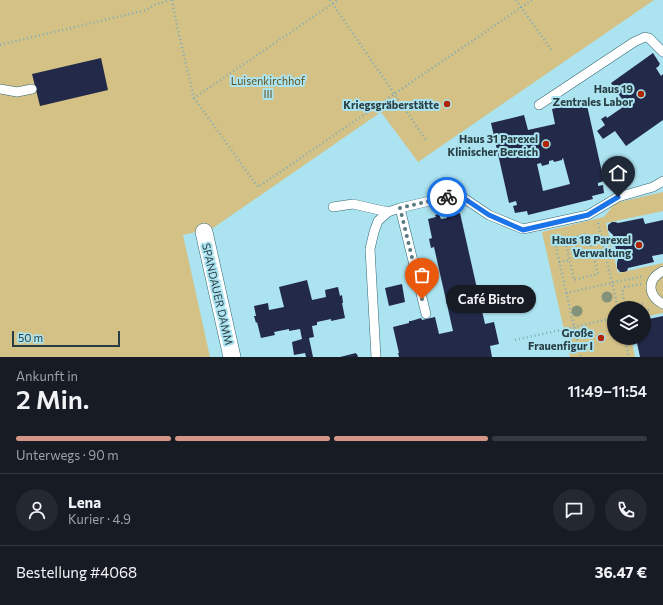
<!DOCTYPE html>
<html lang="de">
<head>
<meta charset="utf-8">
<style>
  :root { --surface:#171b24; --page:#242831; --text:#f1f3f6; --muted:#9ea1a6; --line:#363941; --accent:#d49687 }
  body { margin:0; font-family:Commissioner,sans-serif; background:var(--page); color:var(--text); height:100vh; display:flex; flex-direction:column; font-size:15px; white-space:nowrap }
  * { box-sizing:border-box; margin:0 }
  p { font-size:13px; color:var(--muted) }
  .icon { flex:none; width:22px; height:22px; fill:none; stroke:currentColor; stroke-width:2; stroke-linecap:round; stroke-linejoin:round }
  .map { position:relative; height:357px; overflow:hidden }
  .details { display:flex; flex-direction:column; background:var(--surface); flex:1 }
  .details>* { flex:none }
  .buttons { position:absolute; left:607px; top:301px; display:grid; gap:8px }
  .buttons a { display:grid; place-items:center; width:44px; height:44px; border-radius:50%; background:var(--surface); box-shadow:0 1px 3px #0004; font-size:20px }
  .scale { position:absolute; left:12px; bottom:10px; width:108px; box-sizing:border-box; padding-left:4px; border:2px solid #283e43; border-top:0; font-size:11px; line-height:14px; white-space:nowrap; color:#283e43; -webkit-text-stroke:3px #ace3f0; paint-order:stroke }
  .pin { position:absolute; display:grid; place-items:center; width:34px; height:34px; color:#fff; margin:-41px -17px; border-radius:50% 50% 50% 0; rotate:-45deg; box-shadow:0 0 4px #0007 }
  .pin .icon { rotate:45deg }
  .courier { position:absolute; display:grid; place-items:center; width:40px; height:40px; margin:-20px; border:3px solid #1a73e8; border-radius:50%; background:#fff; color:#222; box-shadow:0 1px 5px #0007 }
  .bubble { position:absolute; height:28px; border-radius:14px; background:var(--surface); box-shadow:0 1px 3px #0004; font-size:13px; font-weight:600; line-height:28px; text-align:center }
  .overview em { font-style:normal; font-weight:600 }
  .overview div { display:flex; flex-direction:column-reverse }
  .overview { display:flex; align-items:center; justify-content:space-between; height:68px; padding:0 16px }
  h1 { font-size:26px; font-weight:600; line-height:30px }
  .bar { display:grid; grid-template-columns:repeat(4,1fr); gap:6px 4px; align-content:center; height:48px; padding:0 16px }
  .bar i { height:5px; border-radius:3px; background:var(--line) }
  .bar .current { background:var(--accent) }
  .bar p { grid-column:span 4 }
  .line { display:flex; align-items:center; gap:10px; padding:0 16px; border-top:1px solid var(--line) }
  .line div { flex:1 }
  .round { display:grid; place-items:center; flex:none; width:42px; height:42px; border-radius:21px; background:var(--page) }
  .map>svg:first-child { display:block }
  .green { fill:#d3c186 }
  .building { fill:#232949; fill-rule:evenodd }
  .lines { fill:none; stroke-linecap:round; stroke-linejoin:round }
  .service-casing { stroke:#336874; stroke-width:10 }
  .minor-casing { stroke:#336874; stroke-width:18 }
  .path { stroke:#80acb6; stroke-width:2.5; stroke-dasharray:1 3; stroke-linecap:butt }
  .service { stroke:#fff; stroke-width:9 }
  .minor { stroke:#fff; stroke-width:17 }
  .tree { fill:#82937a }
  .done { stroke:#567880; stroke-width:4; stroke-dasharray:0 7.2 }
  .route { stroke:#1a73e8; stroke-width:5 }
  .poi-dot { fill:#b02400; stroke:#ace3f0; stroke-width:1.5 }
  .labels { text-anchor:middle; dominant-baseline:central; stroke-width:4; stroke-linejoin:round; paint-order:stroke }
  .park-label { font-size:11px; fill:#60511a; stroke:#ace3f0 }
  .poi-label { font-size:11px; font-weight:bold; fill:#283e43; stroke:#ace3f0; text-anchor:end }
  .street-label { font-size:11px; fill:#283e43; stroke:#ace3f0 }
</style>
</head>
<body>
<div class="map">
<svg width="663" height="357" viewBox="0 0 663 357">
  <rect width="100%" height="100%" fill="#ace3f0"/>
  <path class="green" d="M0,0h654l-236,162 -37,-50 -168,116 -30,7 27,122h-210z
    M663,192v19l-57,12 12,50 45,-10v50l-19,4v-9h-30v30h17l4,19h-65l-28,-125 62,-15 11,-14z"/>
  <path class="building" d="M653,53l7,11 -1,1v1l-3,2 5,8 2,-2v46l-37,26 -11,-15 -12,8 -6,-8 8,-6 -4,-6 5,-3 1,2 19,-13 -15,-22z
    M101,58l7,32 -68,16 -8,-32z
    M586,101l18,80 -6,2v3l5,-1 1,8 -12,3 1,3 -65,16 -1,-4 -12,2 -2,-7 4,-1 -1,-4 -7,2 -18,-80 33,-8 4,15 27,-6 -3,-15zM563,158l7,26 -27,7 -6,-27 4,-1 1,3 7,-2v-3l4,-1 1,2 8,-2v-1z
    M460,213l25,111 9,-2 5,22 -9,2 2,11h-93l-1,-4h1l-6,-26 16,-4v-2h2l10,-3 1,2 13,-3 4,17 14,-3 -19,-84 -3,1 -2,-9 3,-1 -4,-19 8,-2 -1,-2 4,-1 2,5 6,-1 -1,-2z
    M643,218l2,6 18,-4v34l-11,2 2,6 -26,6 -1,3 -3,1h-4l-3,-4v-5l1,-4 -5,-24 -5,-5v-5l4,-3h3l3,1z
    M307,280l5,20 14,-3 -1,-7 13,-3 2,9 2,-1 1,8h-1l3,15 -14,3v-2l-14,3v3l-5,1 2,11 -5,1 4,19h-7l-1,-4 -11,2 -2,-13 10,-3 -2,-10 -11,2v-2l-15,3 1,3 -14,3 -4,-16 -1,1 -2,-7h2l-2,-10 14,-3 1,7 15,-3 -5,-20z
    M402,284l3,18 -16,4 -4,-18z
    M663,316v41h-23l-4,-19h8v-18z
    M356,353v1h1l1,3h-18z"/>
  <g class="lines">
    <defs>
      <path id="service" d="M0,89l17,3 15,-3
        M539,105l95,-63 11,-5 4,1 14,14
        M333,207l20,-3 35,8
        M400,208l26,106
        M663,271c-16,8 -16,24 0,33
        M376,357l-6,-108 4,-17 4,-11 10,-9 12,-4 51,-12 14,3 24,16 34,14 65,-14 30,-18 35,-10 10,-6"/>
      <path id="minor" d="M204,232l28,125"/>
    </defs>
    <use href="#service" class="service-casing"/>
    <use href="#minor" class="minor-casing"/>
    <path class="path" d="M172,0l5,26 17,72 144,-98
      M330,0l96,140
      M516,0l36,51
      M0,45l146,-35 8,-5 16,-5
      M194,98l64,89 274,-187
      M598,223l20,85
      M553,234l28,123
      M588,234l10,40 -24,6 -9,-41z
      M593,254l21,-5
      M559,262l11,-2
      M641,284l-16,3 -3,5 2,10 6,4 15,-3
      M566,293l77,-17
      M644,311l7,-2
      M625,338l4,19
      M515,340l99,-22"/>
    <use href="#service" class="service"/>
    <use href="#minor" class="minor"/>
  </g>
  <g class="tree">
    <circle cx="607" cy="297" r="5.5"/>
    <circle cx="577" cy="311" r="5.5"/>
  </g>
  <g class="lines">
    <path class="done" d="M422,299l-22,-91 47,-11"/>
    <path class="route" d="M447,197l4,-1 14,3 24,16 34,15 65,-15 30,-18"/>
  </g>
  <g class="poi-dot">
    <circle cx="641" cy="94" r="4"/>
    <circle cx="447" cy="104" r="4"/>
    <circle cx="546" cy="144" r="4"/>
    <circle cx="639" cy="245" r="4"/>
    <circle cx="601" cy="338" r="4"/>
  </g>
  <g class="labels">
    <g class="park-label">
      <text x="268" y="80">Luisenkirchhof<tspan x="268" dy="13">III</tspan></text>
    </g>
    <g class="poi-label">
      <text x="633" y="88">Haus 19<tspan x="633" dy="13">Zentrales Labor</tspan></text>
      <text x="439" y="104">Kriegsgräberstätte</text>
      <text x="538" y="138">Haus 31 Parexel<tspan x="538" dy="13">Klinischer Bereich</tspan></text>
      <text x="631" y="239">Haus 18 Parexel<tspan x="631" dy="13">Verwaltung</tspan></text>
      <text x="593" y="332">Große<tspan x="593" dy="13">Frauenfigur I</tspan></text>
    </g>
    <g class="street-label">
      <text transform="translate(218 294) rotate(77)">SPANDAUER DAMM</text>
    </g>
  </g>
</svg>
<div class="buttons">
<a><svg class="icon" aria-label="layers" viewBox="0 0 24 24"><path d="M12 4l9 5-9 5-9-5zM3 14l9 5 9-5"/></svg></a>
</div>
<div class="scale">50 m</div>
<div class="pin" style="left:422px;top:299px;background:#ea580c"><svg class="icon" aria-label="bag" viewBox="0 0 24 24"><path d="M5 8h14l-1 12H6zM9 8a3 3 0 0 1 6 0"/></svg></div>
<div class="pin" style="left:618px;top:197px;background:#1f2937"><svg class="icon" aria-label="home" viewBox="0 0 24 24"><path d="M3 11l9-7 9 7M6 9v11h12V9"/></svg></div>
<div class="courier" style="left:447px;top:197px"><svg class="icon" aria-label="bike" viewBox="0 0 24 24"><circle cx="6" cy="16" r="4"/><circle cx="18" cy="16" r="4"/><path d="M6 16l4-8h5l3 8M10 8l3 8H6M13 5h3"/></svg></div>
<div class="bubble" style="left:446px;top:285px;width:90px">Café Bistro</div>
</div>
<section class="details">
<div class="overview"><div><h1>2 Min.</h1><p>Ankunft in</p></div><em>11:49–11:54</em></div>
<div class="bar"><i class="current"></i><i class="current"></i><i class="current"></i><i></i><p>Unterwegs · 90 m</p></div>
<div class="line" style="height:72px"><a class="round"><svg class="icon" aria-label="person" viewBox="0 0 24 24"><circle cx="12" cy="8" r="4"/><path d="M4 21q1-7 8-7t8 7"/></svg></a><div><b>Lena</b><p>Kurier · 4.9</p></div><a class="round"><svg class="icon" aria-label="chat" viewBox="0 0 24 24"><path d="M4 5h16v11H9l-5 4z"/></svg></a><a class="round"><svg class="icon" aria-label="phone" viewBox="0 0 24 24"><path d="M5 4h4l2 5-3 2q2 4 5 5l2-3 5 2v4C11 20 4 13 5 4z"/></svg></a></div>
<div class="line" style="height:52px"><div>Bestellung #4068</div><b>36.47 €</b></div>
</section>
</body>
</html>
